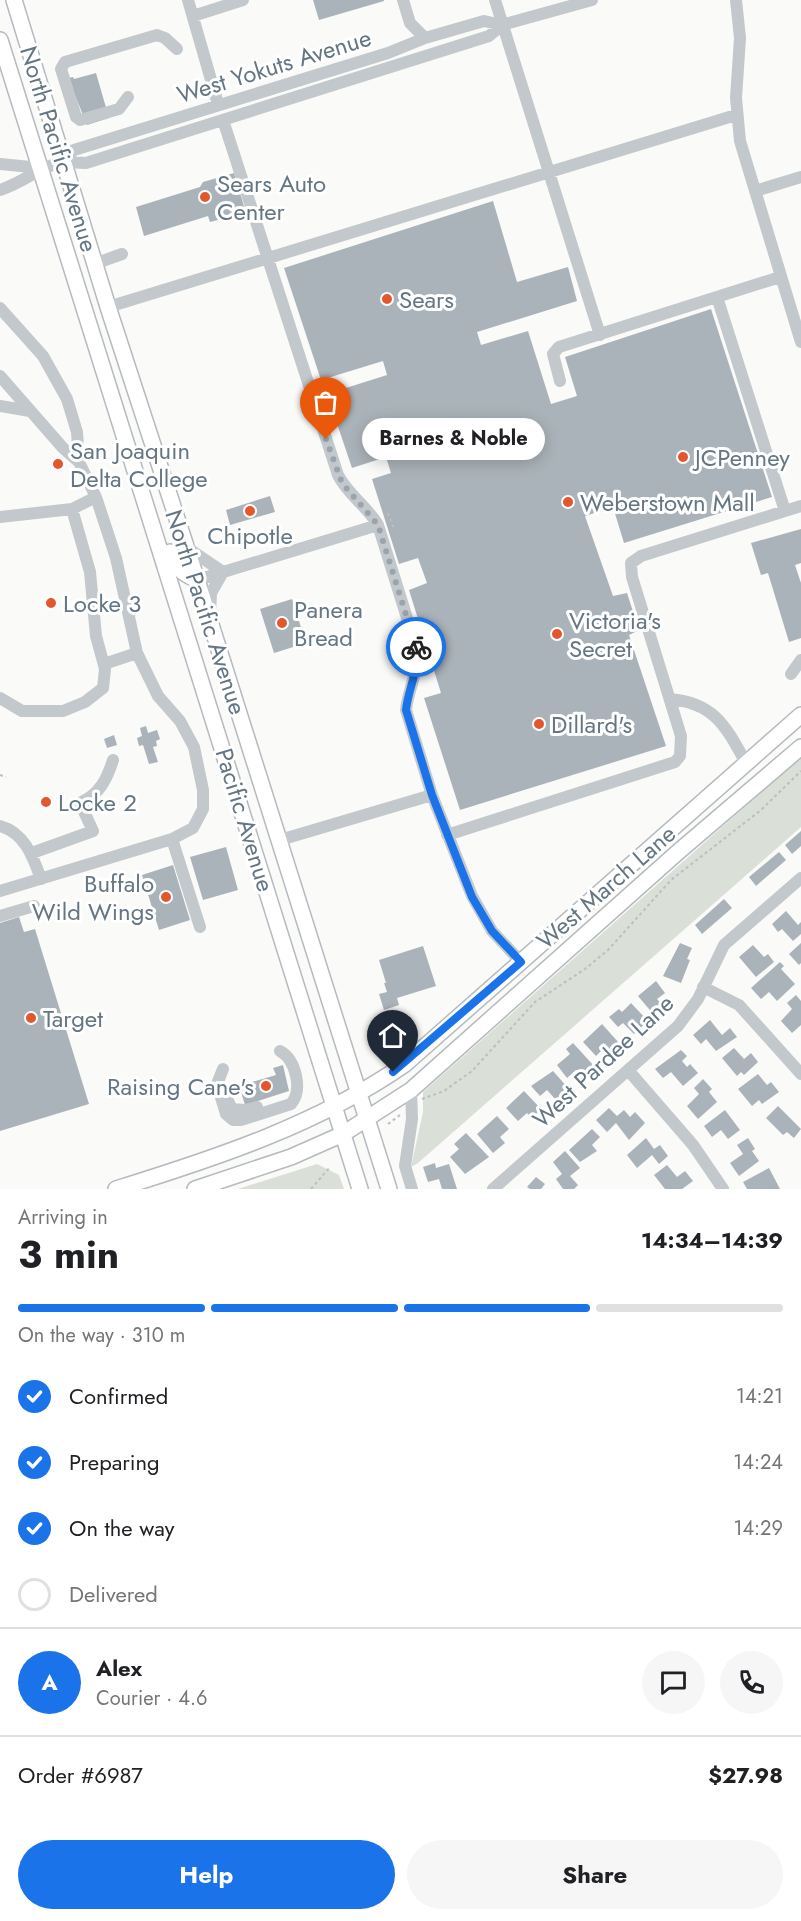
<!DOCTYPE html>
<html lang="en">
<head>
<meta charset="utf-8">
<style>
  :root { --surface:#fff; --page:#f6f6f6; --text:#202124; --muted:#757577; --line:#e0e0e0; --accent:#1a73e8 }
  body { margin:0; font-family:Jost,sans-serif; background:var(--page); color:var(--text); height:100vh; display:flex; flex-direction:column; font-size:22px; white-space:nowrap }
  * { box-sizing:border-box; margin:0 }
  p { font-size:20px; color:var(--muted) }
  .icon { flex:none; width:33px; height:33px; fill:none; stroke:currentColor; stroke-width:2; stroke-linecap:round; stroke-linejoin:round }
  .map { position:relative; height:1189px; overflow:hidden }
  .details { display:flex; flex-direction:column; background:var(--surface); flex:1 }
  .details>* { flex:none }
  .pin { position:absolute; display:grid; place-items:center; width:51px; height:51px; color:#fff; margin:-62px -26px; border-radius:50% 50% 50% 0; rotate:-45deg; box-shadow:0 0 6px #0007 }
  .pin .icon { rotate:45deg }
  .courier { position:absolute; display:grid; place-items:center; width:60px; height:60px; margin:-30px; border:4px solid #1a73e8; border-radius:50%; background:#fff; color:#222; box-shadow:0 2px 8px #0007 }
  .bubble { position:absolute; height:42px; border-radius:21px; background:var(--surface); box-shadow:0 3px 15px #0003; font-size:20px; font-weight:700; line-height:42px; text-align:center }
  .overview em { font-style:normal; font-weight:700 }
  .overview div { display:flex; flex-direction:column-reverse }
  .overview { display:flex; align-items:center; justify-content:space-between; height:102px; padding:0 18px }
  h1 { font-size:39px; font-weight:700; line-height:45px }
  .bar { display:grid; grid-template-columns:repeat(4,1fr); gap:9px 6px; align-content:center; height:72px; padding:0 18px }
  .bar i { height:8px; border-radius:4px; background:var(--line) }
  .bar .selected { background:var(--accent) }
  .bar p { grid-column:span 4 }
  .line { display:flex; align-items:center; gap:15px; padding:0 18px; border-top:2px solid var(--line) }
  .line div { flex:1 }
  .round { display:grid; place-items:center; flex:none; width:63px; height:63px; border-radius:32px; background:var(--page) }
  ol { padding:0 18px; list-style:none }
  li { display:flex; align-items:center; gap:18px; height:66px }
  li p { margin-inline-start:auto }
  li .icon { padding:6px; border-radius:50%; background:var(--accent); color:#fff; stroke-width:4 }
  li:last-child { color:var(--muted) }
  li i { width:33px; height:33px; border:3px solid var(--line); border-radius:50% }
  .action { display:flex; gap:12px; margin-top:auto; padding:12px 18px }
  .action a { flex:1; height:69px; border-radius:36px; background:var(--accent); color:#fff; font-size:24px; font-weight:700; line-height:69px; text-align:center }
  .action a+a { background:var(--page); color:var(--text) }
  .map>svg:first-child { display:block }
  .park { fill:#dadfd7 }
  .building { fill:#aab3b9 }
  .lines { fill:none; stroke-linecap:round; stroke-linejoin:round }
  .major-casing { stroke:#b5babe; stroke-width:18 }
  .path { stroke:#bbbfc2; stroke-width:2; stroke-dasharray:3 3; stroke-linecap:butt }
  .minor { stroke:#c3c8cc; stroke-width:12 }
  .major { stroke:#fff; stroke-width:15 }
  .done { stroke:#99a4ac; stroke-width:6; stroke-dasharray:0 10.8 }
  .route { stroke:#1a73e8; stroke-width:8 }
  .poi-dot { fill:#e4572e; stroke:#fff; stroke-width:2 }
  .labels { text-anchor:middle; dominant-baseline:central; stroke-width:6; stroke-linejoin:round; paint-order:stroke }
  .street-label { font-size:24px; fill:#657683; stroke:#fff }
  .poi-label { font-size:24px; fill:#657683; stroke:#fff; text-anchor:start }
</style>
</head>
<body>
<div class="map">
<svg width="801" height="1189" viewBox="0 0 801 1189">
  <rect width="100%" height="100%" fill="#fafaf8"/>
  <path class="park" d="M801,757v70l-383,336 -7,4 12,-55v-20z
    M317,1164l22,11 5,14h-106z"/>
  <path class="building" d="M313,0h71v1l-65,19z
    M96,73l13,45 -22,7 -19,-47 5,-1 1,2z
    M234,173l12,40 -36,9 -2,-6 -64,20 -8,-29 64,-20 3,-5z
    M493,201l24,81 51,-15 9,34 -100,31 4,13 47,-14 23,73 26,-8 -12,-39 146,-48 61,188 -148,46 -11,-36 -28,9 28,80 14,-3 12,37 -10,5 37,111 -206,64 -36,-112 17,-5 -32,-103 18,-7 -9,-25 -19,6 -27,-85 19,-6 -5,-16 -34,11 -25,-74 60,-19 -4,-14 -62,19 -37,-112z
    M270,496l5,16 -45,13 -4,-15z
    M801,529v34l-6,2 6,18v55l-12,4 -21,-69 -7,2 -10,-32z
    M292,599l14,44 -32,10 -14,-44z
    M146,726l2,7 9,-3 3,9 -4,2 1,5 -4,1 5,15 -9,2 -6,-19 -4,1 -2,-8 5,-2 -2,-8z
    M114,735l3,10 -10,3 -3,-9z
    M801,831v15l-9,8 -7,-9z
    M226,847l12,43 -35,10 -13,-43z
    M779,852l7,8 -30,26 -7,-9z
    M173,865l17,55 -31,10 -17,-55z
    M724,899l8,9 -30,26 -7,-9z
    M786,911l12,14 3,-3v12l-8,7 -11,-12 -4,3 -6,-8z
    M19,917l5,15 11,-3 54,175 -89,27v-208z
    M680,943l12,5 -5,11 3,1 -9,23 -18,-7z
    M801,943v20l-2,2 -10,-11z
    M753,945l11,12 4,-3 6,8 -18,15 -17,-20z
    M423,946l13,40 -39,12 2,7 -15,5 -5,-16 8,-2 -3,-9h2l-7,-23z
    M780,962l4,4 -3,3 14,15 -18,17 -8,-9 -8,7 -10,-11z
    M656,981l9,12 -8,6 7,9 -10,7 -16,-19z
    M796,995l5,6v24l-9,8 -11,-12 11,-12 -5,-6z
    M631,1003l17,18 -14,13 -11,-11 -5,4 -9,-10 10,-8 3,3z
    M710,1020l12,15 8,-7 7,9 -21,14 -10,-12 -5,5 -8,-9z
    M602,1024l17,19 -12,11 -4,-5 -7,7 -13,-14z
    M573,1043l21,23 -12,11 -6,-7 -9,8 -10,-13 13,-11 -4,-5z
    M734,1048l10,11 7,-6 7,9 -14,13 -3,-3 -4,4 -15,-18z
    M681,1050l6,6 -5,5 5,6 3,-3 8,9 -15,13 -12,-14 -8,6 -8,-9z
    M283,1065l6,26 -44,14 -5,-16 6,-2 -1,-3 31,-9 -3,-7z
    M553,1071l16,18 -13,11 -9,-10 -7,6 -9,-10z
    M758,1074l9,11 4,-3 8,10 -17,12 -3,-4 -7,6 -14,-17z
    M703,1079l9,10 -3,3 8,10 -19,17 -11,-13 12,-12 -5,-6z
    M524,1091l17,18 -9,9 -5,-5 -9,8 -12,-13z
    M778,1106l23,23 -7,9 -7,-6 -4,3 -17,-17z
    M609,1108l8,8 7,-6 6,7 5,-5 10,11 -16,17 -13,-17 -9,9 -11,-12z
    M725,1110l15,20 -12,9 -7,-9 -9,7 -8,-11z
    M497,1116l12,13 -9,8 5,6 -12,10 -16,-19z
    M592,1129l8,8 -8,8 5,6 -17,11 -11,-12z
    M466,1133l23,24 -24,17 -15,-17 9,-8 -5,-5z
    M646,1138l8,11 6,-4 8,11 -9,8 -7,-9 -15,13 -10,-13z
    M748,1138l7,11 -3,2 7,10 -20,15 -9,-13 13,-9 -6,-9z
    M565,1151l15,17 -10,8 8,9 -4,4h-11l-7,-10 6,-5 -9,-12z
    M435,1163l1,5 13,-4 8,25h-15l-3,-10 -11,3 -5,-15z
    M667,1165l10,12 8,-6 8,10 -11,8h-17l-11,-14z
    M769,1168l11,21h-33l-4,-7z
    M536,1177l9,7 -4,5h-11l-3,-2z"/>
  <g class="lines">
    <defs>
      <path id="major" d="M14,0l94,307 89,273 192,609
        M0,40l360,1149
        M170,552c5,16 12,21 27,28
        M116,1189c100,-31 203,-65 289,-125l396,-349
        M195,1189l96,-32 52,-23 68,-44 267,-238 123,-105"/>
    </defs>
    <use href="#major" class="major-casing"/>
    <path class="path" d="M388,513l6,16
      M0,775l6,2
      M422,1099l22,-8 28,-20 63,-69 50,-33 23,-19 63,-70 90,-70 40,-39
      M388,1124l12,-9
      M311,1189l19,-22"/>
    <path class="minor" d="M188,0l30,104
      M403,0l7,23 15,15
      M495,0l105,335
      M736,0l4,38 -4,60 4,43 61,201
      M193,16l50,-16
      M128,97l-9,12 -39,11 -4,-3 -15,-48 4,-7 92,-27 8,3 12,11
      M223,120l115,355c10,20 29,31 40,50l39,125c2,22 -9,39 -11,60l26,85 40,101 20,35 29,31
      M63,161l11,-11 314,-97 37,-15 59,-17 18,4 90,-25
      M0,164l41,4
      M0,190c38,-13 40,-31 86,-27l403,-127 13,-11
      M755,191l46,-14
      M94,264l28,-10
      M717,297l68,214
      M108,307l628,-192
      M0,308l43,48 24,43 10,33 2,30 17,35 20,61 21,95 21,43 22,25 14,26 9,43v19l-10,19 -21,11 -172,52
      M0,376l63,72 16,14
      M560,381l-7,-27 6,-7 221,-70
      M0,406l30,5
      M0,517l72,-8 24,-12
      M186,547l37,25 -12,21 -1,20
      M197,580l181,-55
      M104,664l33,-11
      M791,674l10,-14
      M0,698l22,13h41l22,-9 18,-14 2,-19 -9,-33 -6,-64 -18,-63
      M670,699c45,4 56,28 76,64
      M0,826c25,7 33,31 41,53
      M447,835l228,-73 5,-6 1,-20 -49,-159 -1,-14 10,-7 160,-50
      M172,839l28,88
      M280,840l152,-45
      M32,853l61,-22 -13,-28c20,-9 27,-24 33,-43
      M0,916l34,-10
      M703,987l36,18 62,69
      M223,1069l-6,15 9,30 7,6h8l50,-16c12,-14 5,-44 -11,-53
      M628,1070l65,75 30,44
      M411,1090l1,29 -7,47 7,23
      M226,1097l6,12 13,1 12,-3
      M493,1189l185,-163 20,-27 26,-54 77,-67"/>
    <use href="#major" class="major"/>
  </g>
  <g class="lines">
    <path class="done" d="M326,439l16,44 36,42 38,122"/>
    <path class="route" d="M393,1072l128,-110 -29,-31 -20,-34 -40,-102 -26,-85c2,-22 14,-40 10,-63"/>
  </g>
  <g class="poi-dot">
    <circle cx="205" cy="197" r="6"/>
    <circle cx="387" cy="299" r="6"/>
    <circle cx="683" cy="457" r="6"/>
    <circle cx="58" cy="464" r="6"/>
    <circle cx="568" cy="502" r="6"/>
    <circle cx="250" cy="511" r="6"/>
    <circle cx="51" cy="603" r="6"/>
    <circle cx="282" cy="623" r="6"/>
    <circle cx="557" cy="634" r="6"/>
    <circle cx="539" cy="724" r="6"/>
    <circle cx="46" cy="802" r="6"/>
    <circle cx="166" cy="897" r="6"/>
    <circle cx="31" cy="1018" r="6"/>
    <circle cx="266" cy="1086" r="6"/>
  </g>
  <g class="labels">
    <g class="street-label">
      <text transform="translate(274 66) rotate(-17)">West Yokuts Avenue</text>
      <text transform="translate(59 149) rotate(73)">North Pacific Avenue</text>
      <text transform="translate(206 612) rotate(72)">North Pacific Avenue</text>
      <text transform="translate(245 820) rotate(73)">Pacific Avenue</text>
      <text transform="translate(606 887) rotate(-41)">West March Lane</text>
      <text transform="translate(603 1061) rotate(-43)">West Pardee Lane</text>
    </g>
    <g class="poi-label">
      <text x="217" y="183">Sears Auto<tspan x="217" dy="28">Center</tspan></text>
      <text x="399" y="299">Sears</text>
      <text x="70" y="450">San Joaquin<tspan x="70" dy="28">Delta College</tspan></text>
      <text x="695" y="457">JCPenney</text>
      <text x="580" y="502">Weberstown Mall</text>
      <text x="250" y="535" text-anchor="middle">Chipotle</text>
      <text x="63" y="603">Locke 3</text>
      <text x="294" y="609">Panera<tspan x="294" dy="28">Bread</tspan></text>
      <text x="569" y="620">Victoria's<tspan x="569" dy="28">Secret</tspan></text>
      <text x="551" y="724">Dillard's</text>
      <text x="58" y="802">Locke 2</text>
      <text x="154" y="883" text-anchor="end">Buffalo<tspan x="154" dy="28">Wild Wings</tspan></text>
      <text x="43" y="1018">Target</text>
      <text x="254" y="1086" text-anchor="end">Raising Cane's</text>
    </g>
  </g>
</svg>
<div class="pin" style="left:326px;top:439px;background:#ea580c"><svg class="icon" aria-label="bag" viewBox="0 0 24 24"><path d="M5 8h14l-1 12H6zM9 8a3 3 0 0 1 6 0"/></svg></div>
<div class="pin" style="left:393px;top:1072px;background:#1f2937"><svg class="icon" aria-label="home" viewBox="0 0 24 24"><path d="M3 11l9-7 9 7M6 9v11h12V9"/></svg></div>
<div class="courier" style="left:416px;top:647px"><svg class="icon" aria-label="bike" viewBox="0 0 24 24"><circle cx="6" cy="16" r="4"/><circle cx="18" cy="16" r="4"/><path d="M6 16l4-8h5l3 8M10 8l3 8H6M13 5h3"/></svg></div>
<div class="bubble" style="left:362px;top:418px;width:183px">Barnes &amp; Noble</div>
</div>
<section class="details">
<div class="overview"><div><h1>3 min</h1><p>Arriving in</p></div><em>14:34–14:39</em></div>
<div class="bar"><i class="selected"></i><i class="selected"></i><i class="selected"></i><i></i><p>On the way · 310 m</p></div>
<ol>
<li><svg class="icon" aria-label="check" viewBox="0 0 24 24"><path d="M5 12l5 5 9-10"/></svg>Confirmed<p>14:21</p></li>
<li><svg class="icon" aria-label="check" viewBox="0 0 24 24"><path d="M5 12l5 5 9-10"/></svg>Preparing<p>14:24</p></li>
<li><svg class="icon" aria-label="check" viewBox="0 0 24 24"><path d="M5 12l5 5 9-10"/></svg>On the way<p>14:29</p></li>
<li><i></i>Delivered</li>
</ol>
<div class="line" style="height:108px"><b class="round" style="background:var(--accent);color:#fff">A</b><div><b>Alex</b><p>Courier · 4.6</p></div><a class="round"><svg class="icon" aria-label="chat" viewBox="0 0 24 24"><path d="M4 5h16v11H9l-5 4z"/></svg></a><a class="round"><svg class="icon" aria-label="phone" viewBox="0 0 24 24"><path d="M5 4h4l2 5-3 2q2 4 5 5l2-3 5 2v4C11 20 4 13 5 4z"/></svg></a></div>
<div class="line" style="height:78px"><div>Order #6987</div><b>$27.98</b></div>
<div class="action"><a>Help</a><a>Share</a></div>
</section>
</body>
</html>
